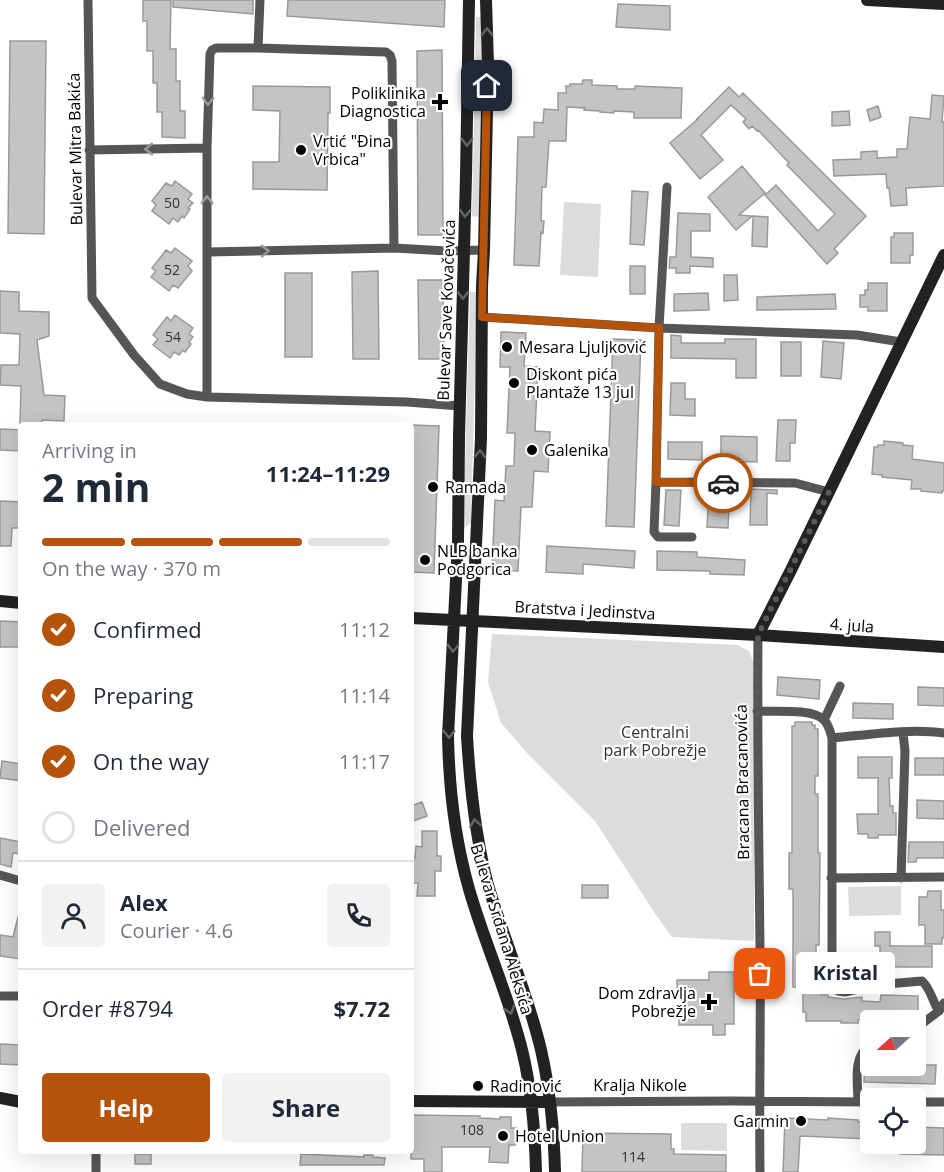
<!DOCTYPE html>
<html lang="en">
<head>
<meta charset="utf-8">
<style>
  :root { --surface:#fff; --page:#f2f2f3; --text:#1f2937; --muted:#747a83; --line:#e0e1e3; --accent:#b45309 }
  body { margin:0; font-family:"Open Sans",sans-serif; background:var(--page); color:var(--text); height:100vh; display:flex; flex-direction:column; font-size:22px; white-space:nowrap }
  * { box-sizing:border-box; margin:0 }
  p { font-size:20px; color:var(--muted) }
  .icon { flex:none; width:33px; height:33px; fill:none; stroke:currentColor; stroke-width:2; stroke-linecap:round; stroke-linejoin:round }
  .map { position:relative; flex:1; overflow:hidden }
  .side { position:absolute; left:18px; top:422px; width:396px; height:732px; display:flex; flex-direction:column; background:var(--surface); border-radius:6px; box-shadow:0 6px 24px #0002 }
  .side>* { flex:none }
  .needle { width:39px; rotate:249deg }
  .controls { position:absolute; left:860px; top:1010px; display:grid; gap:12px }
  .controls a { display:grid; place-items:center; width:66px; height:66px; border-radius:6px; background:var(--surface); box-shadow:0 6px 24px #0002; font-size:30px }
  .pin { position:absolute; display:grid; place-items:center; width:51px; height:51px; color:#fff; margin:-26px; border-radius:12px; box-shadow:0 3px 9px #0006 }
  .courier { position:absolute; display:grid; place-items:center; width:60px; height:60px; margin:-30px; border:4px solid #b45309; border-radius:50%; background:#fff; color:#222; box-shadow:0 2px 8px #0007 }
  .bubble { position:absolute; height:42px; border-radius:6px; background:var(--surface); box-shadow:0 6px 24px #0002; font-size:20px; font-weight:700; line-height:42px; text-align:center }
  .head em { font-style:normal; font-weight:700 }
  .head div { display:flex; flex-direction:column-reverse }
  .head { display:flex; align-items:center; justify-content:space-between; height:102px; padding:0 24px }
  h1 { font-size:39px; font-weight:700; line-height:45px }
  .bar { display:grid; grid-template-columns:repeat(4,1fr); gap:9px 6px; align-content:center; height:72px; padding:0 24px }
  .bar i { height:8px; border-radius:4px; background:var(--line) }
  .bar .active { background:var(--accent) }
  .bar p { grid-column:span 4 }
  .line { display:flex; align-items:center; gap:15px; padding:0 24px; border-top:2px solid var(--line) }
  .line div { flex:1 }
  .round { display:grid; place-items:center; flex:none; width:63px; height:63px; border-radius:6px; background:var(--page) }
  ol { padding:0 24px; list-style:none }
  li { display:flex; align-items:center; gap:18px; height:66px }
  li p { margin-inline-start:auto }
  li .icon { padding:6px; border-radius:50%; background:var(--accent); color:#fff; stroke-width:4 }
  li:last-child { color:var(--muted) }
  li i { width:33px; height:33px; border:3px solid var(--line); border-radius:50% }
  .primary-button { display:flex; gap:12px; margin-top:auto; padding:12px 24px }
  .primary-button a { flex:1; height:69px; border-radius:6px; background:var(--accent); color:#fff; font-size:24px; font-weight:700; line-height:69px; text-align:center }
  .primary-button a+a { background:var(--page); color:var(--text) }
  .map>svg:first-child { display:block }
  .green { fill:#dcdcdc }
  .building { fill:#c4c4c4; stroke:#999; stroke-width:1.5 }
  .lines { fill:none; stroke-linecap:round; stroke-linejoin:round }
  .street { stroke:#555; stroke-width:9 }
  .secondary { stroke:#222; stroke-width:12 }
  .oneway { stroke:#646464 }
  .oneway2 { stroke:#999 }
  .done { stroke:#595959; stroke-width:6; stroke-dasharray:0 10.8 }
  .route { stroke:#b45309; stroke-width:8 }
  .poi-dot { fill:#000; stroke:#fff; stroke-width:2 }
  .labels { text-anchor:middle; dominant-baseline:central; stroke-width:4.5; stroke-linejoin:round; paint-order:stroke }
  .number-label { font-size:14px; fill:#313131 }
  .poi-label { font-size:16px; fill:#000; stroke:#fff; text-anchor:start }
  .street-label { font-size:16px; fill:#000; stroke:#fff }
  .park-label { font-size:16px; fill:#333; stroke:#fff }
</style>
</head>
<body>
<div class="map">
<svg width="944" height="1172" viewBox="0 0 944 1172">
  <rect width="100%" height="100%" fill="#fff"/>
  <path class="green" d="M476,17h5v26l2,13 -4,161 -7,-1z
    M564,202l37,2 -3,73 -38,-2z
    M470,292h7l-6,231 -8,6z
    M492,634l246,11 11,6 5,13v277l-82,-4 -16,-22 -61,-94 -67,-67 -27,-31 -13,-41z
    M901,886v29l-52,1 -1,-29z
    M681,1123h46v28l-46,-1z"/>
  <path class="building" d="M143,0h28l-1,49h6v32h4v30h5v27l-23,-1v-25h-5v-29h-4v-32h-6v-30h-4z
    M173,0h80v14l-80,-7z
    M288,0h157l-1,27 -157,-11z
    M618,4l52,2v24l-54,-3z
    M10,41h36l-2,193 -36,-1z
    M442,50l1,185h-25l-1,-184z
    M583,80h9v5l25,1v3h18v-3l47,2 -1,30h-47v-6l-20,-1v2l-14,-1v-1l-16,-1 1,-2 -18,-1 -1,34h-17l-3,46h-4l-1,34h3l-1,12 -2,-1 -2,34 -25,-1 4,-128h16v-15l9,1 1,-14 14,1v-17h8v-7h4v-2h12z
    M253,86l77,1v26h-2l-1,77 -74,-1v-27h26l1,-51 -27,-1z
    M729,87l10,10 4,-4 123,123 -32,33 4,4 -11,11 -62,-69 11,-10 42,46 17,-17 -48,-49 2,-2 -31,-33 -1,1 -5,-5 -3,3 -6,-7 3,-3 -15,-14 -30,30 22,25 -23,19 -30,-36 28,-24h-1z
    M932,95l12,1 -2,26h2v64l-38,2 1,17 -16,1 -2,-18h-2l-1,-14 -52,2 -1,-16 28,-1v-7l16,-1v7l20,-1v-8h10l3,-32 20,2z
    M878,106l3,11 -11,4 -3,-11z
    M849,111l1,14 -18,1v-14z
    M742,166l23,27 -26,22 13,1 -16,14 -28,-33z
    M175,181l17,13 -4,5 5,4 -5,5 2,1 -6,9 -2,-2 -4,6 -5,-4 -4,6 -17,-13 4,-6 -4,-4 14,-18 6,3z
    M632,191l16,1 -4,53 -14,-1z
    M678,213l32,1v17h-19v26l22,1v9l-23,-1v7h-14v-5h-7l1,-11h6z
    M753,216l15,1 -1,30 -15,-1z
    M894,233h19v22h-3v8h-19v-26h3z
    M175,248l17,13 -4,5 4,5 -14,17 -5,-3 -4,6 -18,-14 5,-6 -4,-3 14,-18 5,3z
    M630,266h15v28h-15z
    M378,271l1,88h-26l-1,-87z
    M285,273h27v84h-27z
    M724,275h13l1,25 -14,1z
    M418,280h25l1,79h-25z
    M868,283h19v28h-19v-4h-8v-12h5v-5h3z
    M0,291l19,1v19l30,1v24l-12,4 7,55 21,1 -1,25 -22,-1v4h-22l1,-38 -21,-1 1,-20h18l1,-31 -20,-1z
    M708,293l1,17 -35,1v-17z
    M835,294l1,15 -79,1v-13z
    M175,315l18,13 -4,6 4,3 -4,5 2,2 -6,8 -2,-2 -4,5 -5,-3 -4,6 -17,-13 5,-6 -5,-4 14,-18 4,4z
    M501,332l25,1 -2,33 14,1 -3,64 15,1 -2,40 -14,-1 -2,36h-11l-3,64 -26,-1 3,-70 9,1 2,-35h8l1,-33h-8l3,-66h-10z
    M671,335l10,1v7h44v-4h31v39h-20v-19l-65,-1z
    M613,339l28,1 -7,187 -28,-1z
    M823,341l21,2 -3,36 -20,-2z
    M781,342h20v34h-20z
    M671,383h14v16h10v17l-25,-1z
    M778,420h18l-1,23h-5v18h-14z
    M411,425l28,1 -5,147 -23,-1z
    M0,429l21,1v21l-21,-1z
    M721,436l36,1v25l-36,-1z
    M884,441l19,2v2l10,1 -1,13 32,4v28h-2v2l-21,-2v-2h-10l1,-9 -30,-3v-2l-10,-1 2,-27h4v-2h6z
    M668,442h34v18l-34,-1z
    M751,489l26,1v4l-10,-1v32h-17z
    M666,490h15l-2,36 -15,-1z
    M709,491h16v16h4l-1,21 -21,-1z
    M0,501l21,1v26h-9l-1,18h-11z
    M547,546l88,5 -1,17 -51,-4v10l-37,-2z
    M657,551l40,1v5l48,3 -1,15 -34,-1v-3l-53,-1z
    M0,621l21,1v25h-21z
    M778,677l42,3 -1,19 -42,-4z
    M918,687l26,1v18l-26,-1z
    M853,703l40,1v15l-40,-1z
    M795,722h17v3h3v4h3v47h-3v18h3v59h2l-1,92h-3v18h3v30h2v2h7v2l16,2 18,-2v4l18,1 1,-7 37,1v16h-52v6l-8,2v3h-17v-2h-35v-9h-3v-25h-10v-98h-4v-36h3v-127h3z
    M858,757h34v21h-3l1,28h3v7h3v22h-18v3h-10v-4h-10l-1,-20h21v-36h-20z
    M915,758h29v17h-29z
    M2,761l19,3v17l-21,-3z
    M917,800l27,1v18l-27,-1z
    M422,802l5,14 -16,6v-16z
    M422,831h15v25h4v15h-6v25h-18l1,-13h-7v-25h4l1,-12 6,1z
    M0,838l21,4v12l-8,-1 -2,14 -11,-3z
    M909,842h35v16h-27l-1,4h-8z
    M582,885h26v13h-26z
    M928,891h13v19h3v28h-2v6h-17v-19h-6v-28h8z
    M18,917h3v42l-21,-3v-21l13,2z
    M875,932h15v14h42v21h-52v-21h-5z
    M709,972h25v52h-9v11h-12v-10h-34v-12h4v-22h-6v-11h32z
    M0,1044l21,1v20l-21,-1z
    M868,1057h2v8h66l-1,19 -71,-2 1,-17z
    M411,1115l69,1v2l20,1v-2h11v11h5l-1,17h-6l-1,18 -19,-1 1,-15h-48v25h-18v-13h-13z
    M785,1118l43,2v-2l30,2v2h12v17l-70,-3 -2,36h-15z
    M915,1127l29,1v27l-44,-1v-11h15z
    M583,1133l88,1v15h3v5l52,1v17h-144z
    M135,1154h16v10h-16z
    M301,1154l63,3v-2h9v2l12,1 -1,7h-84z"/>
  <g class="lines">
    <path class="street" d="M88,0l4,298 42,57 26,29 27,10 20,3 200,5 53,4
      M258,48l2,-48
      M89,150l118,-2
      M667,187l-8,141 -3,154 -2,50 4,5h34
      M208,252l186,-4 53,3 37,-1
      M482,317l177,11 198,7 44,7
      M207,397v-249l3,-94 2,-4 4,-2h42l128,4 4,3 2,6 2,187
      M656,482l139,1 34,9
      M758,635c-1,105 1,209 2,314 1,74 -1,149 0,223
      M757,711c17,1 55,-3 67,9 5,5 6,11 8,18v245l2,5 4,3 7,1 30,-7 47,-4c9,8 10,20 17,30
      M824,720l16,-34
      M832,738c35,-3 77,-10 112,-5
      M0,875l21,6
      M831,878l113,-1
      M901,878l4,-127 -2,-18
      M0,996h21
      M915,1029l24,-18 5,-8
      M549,1102l182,-1 139,1
      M858,1102c0,-19 -6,-45 12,-57
      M915,1102h29
      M96,1150v22"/>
    <path class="secondary" d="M469,0l-3,176 -7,260 -1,105 -10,195c1,52 7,104 21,153 16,56 41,109 54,165 9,38 12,79 13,118
      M486,0l2,64 -4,186 -2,36 -1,152 -14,298c3,51 8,100 21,149 16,55 40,109 53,165 9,39 13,82 14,122
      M867,0l77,4
      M0,601l21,2
      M411,618l347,17 186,12
      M758,635l33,-65 153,-315
      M0,1098l21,4
      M411,1101l138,1"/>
  </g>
  <defs><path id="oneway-chevron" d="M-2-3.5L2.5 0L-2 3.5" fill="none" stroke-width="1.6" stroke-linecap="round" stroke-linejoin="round" transform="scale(1.5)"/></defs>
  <g class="oneway">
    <use href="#oneway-chevron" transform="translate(487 32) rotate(-90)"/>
    <use href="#oneway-chevron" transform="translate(467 142) rotate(91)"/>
    <use href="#oneway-chevron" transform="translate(465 213) rotate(92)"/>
    <use href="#oneway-chevron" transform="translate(463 295) rotate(91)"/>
    <use href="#oneway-chevron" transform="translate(480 454) rotate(-87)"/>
    <use href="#oneway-chevron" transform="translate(453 648) rotate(93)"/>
    <use href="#oneway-chevron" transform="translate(449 734) rotate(91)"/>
    <use href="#oneway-chevron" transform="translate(475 823) rotate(-99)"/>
    <use href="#oneway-chevron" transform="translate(510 1010) rotate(73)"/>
  </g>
  <g class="oneway2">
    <use href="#oneway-chevron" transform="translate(208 101) rotate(92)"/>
    <use href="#oneway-chevron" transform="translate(149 149) rotate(179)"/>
    <use href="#oneway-chevron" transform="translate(207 200) rotate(-90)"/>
    <use href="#oneway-chevron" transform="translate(265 251) rotate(-1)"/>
  </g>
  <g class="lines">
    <path class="done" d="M723,483h72l34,9 -71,143 -1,87 3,252"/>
    <path class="route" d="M487,86l-5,231 177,11 -3,154 67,1"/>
  </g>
  <g class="poi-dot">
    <path d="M437 93h6v6h6v6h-6v6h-6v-6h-6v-6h6z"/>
    <circle cx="301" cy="150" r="6"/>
    <circle cx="507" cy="347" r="6"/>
    <circle cx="514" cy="383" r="6"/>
    <circle cx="532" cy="450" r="6"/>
    <circle cx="433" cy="487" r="6"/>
    <circle cx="425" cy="560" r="6"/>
    <path d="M706 993h6v6h6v6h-6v6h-6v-6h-6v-6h6z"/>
    <circle cx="478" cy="1086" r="6"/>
    <circle cx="801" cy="1121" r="6"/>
    <circle cx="503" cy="1136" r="6"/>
  </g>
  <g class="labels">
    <g class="number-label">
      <text x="172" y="202">50</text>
      <text x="172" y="269">52</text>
      <text x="173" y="336">54</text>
      <text x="472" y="1129">108</text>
      <text x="633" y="1156">114</text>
    </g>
    <g class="poi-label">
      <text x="426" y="93" text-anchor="end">Poliklinika<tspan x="426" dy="18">Diagnostica</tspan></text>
      <text x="313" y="141">Vrtić "Đina<tspan x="313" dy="18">Vrbica"</tspan></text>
      <text x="519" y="347">Mesara Ljuljković</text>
      <text x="526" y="374">Diskont pića<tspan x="526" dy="18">Plantaže 13 jul</tspan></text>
      <text x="544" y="450">Galenika</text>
      <text x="445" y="487">Ramada</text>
      <text x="437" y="551">NLB banka<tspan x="437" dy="18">Podgorica</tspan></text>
      <text x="696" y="993" text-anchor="end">Dom zdravlja<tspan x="696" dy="18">Pobrežje</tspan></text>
      <text x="490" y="1086">Radinović</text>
      <text x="789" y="1121" text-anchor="end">Garmin</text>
      <text x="515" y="1136">Hotel Union</text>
    </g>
    <g class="street-label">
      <text transform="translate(75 149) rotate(-91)">Bulevar Mitra Bakića</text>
      <text transform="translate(446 310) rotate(-88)">Bulevar Save Kovačevića</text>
      <text transform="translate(585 610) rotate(3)">Bratstva i Jedinstva</text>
      <text transform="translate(852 625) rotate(4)">4. jula</text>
      <text transform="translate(742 782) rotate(-91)">Bracana Bracanovića</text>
      <text transform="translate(502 929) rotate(73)">Bulevar Srđana Aleksića</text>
      <text x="640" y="1085">Kralja Nikole</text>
    </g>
    <g class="park-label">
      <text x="655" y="732">Centralni<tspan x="655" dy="18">park Pobrežje</tspan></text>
    </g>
  </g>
</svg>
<div class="controls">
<a><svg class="needle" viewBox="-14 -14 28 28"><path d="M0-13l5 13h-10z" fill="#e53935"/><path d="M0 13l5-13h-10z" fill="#747a83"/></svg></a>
<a><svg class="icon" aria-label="locate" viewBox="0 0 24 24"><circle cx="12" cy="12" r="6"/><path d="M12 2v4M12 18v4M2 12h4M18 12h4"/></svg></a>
</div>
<div class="pin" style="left:760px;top:974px;background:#ea580c"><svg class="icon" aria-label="bag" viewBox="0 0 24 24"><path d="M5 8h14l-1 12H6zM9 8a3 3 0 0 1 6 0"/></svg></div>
<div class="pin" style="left:487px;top:86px;background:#1f2937"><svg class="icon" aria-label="home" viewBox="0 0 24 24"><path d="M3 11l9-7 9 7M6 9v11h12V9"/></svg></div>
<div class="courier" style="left:723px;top:483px"><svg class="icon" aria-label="car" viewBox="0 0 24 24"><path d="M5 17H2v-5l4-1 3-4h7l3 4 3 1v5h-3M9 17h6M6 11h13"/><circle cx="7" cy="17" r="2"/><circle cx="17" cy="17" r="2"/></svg></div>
<div class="bubble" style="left:796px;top:952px;width:99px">Kristal</div>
<section class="side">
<div class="head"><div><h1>2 min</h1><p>Arriving in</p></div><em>11:24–11:29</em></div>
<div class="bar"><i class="active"></i><i class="active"></i><i class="active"></i><i></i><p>On the way · 370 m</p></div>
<ol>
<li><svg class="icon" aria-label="check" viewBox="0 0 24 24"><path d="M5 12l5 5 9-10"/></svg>Confirmed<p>11:12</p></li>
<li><svg class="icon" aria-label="check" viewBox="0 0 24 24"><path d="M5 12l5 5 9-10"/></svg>Preparing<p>11:14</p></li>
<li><svg class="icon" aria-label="check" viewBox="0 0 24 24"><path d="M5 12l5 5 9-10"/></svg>On the way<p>11:17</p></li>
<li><i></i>Delivered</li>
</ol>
<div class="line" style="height:108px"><a class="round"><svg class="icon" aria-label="person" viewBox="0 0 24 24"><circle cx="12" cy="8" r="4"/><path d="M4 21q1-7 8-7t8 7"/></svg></a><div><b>Alex</b><p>Courier · 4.6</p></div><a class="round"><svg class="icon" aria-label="phone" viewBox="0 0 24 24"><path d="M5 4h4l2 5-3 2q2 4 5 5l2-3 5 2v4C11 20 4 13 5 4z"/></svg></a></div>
<div class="line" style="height:78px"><div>Order #8794</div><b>$7.72</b></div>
<div class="primary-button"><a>Help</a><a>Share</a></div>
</section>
</div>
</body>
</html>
